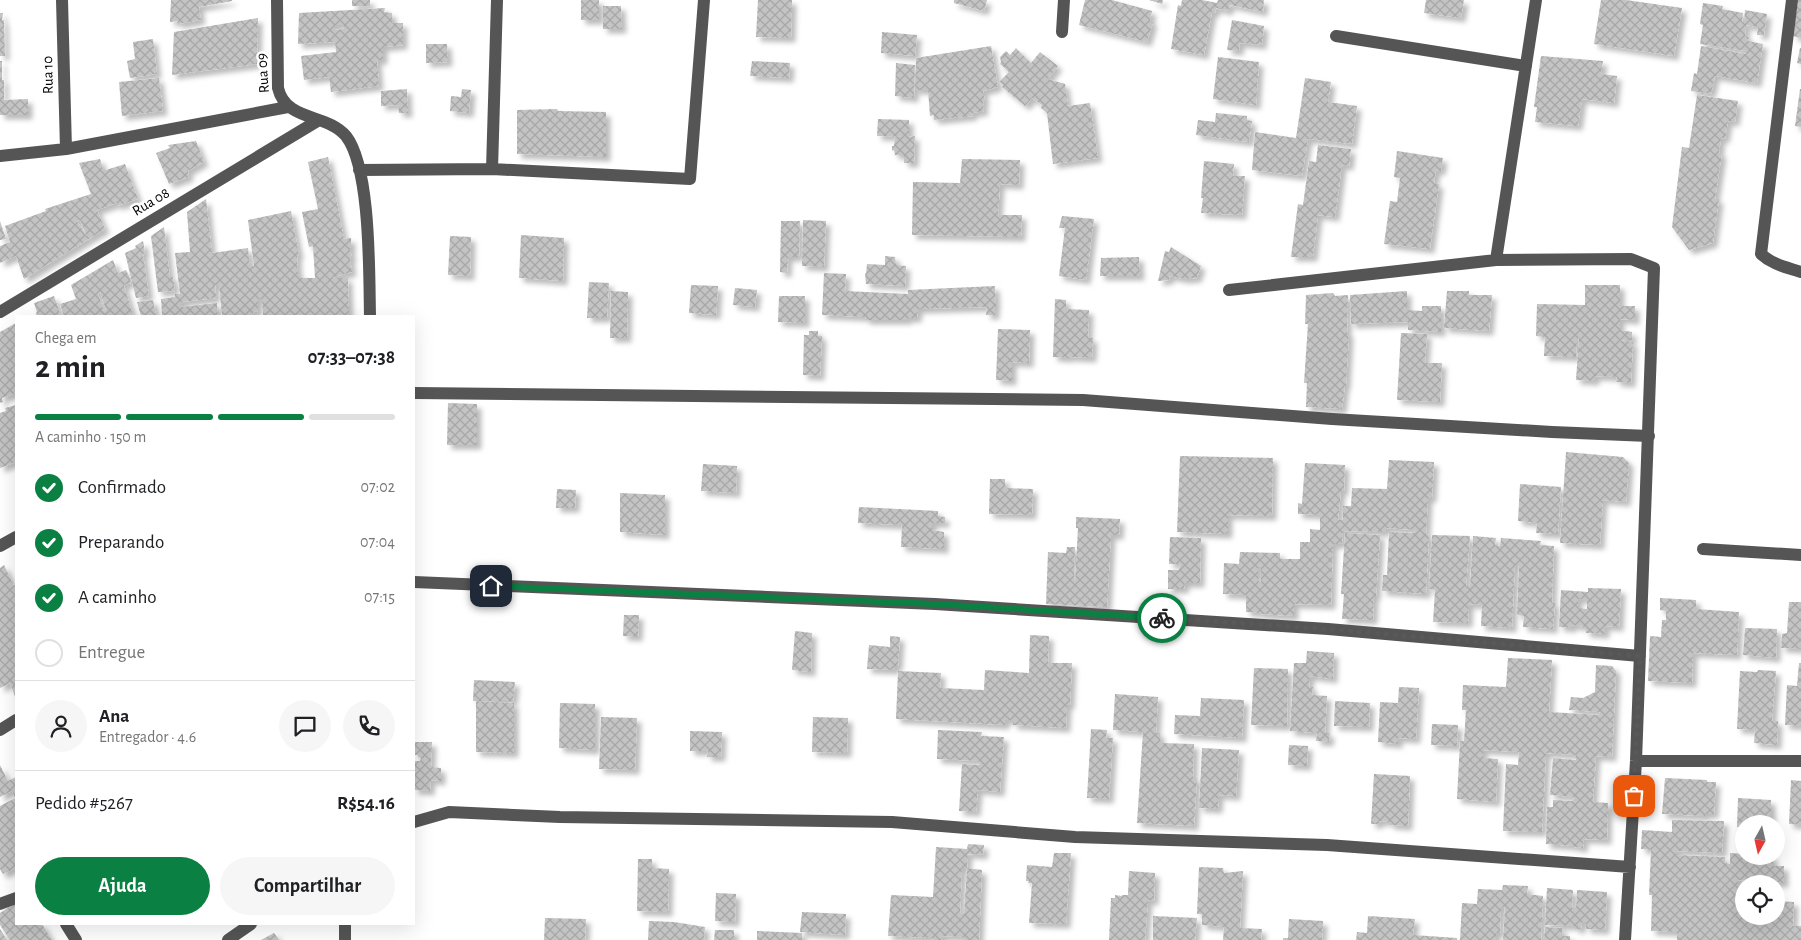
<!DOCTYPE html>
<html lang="pt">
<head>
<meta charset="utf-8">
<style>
  :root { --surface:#fff; --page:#f6f6f6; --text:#202124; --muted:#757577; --line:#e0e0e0; --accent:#0b8043 }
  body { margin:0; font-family:"Alegreya Sans",sans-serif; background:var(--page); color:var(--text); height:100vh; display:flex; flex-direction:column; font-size:19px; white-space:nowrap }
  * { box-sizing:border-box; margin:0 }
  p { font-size:16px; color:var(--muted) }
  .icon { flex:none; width:28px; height:28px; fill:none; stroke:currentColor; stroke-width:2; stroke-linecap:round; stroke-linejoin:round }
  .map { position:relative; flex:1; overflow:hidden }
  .details { position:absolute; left:15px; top:315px; width:400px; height:610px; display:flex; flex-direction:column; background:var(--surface); border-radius:0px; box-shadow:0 5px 20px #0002 }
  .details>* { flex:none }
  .needle { width:32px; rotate:188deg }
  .tools { position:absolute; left:1735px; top:815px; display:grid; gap:10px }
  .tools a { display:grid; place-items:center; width:50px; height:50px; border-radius:50%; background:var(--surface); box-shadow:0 5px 20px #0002; font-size:25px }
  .pin { position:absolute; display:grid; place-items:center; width:42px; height:42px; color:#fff; margin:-21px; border-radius:10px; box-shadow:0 2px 8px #0006 }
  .courier { position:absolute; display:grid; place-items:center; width:50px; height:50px; margin:-25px; border:4px solid #0b8043; border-radius:50%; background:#fff; color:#222; box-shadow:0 1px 6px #0007 }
  .overview em { font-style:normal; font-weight:600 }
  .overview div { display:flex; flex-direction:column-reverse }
  .overview { display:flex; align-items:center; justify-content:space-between; height:85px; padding:0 20px }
  h1 { font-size:32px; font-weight:600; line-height:38px }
  .bar { display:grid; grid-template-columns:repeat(4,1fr); gap:8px 5px; align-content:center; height:60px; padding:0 20px }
  .bar i { height:6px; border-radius:4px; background:var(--line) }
  .bar .current { background:var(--accent) }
  .bar p { grid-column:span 4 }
  .line { display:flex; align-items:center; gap:12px; padding:0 20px; border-top:1px solid var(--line) }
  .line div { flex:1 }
  .round { display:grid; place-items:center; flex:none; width:52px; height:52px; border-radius:26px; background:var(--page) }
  ol { padding:0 20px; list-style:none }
  li { display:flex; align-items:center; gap:15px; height:55px }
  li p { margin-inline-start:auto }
  li .icon { padding:5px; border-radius:50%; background:var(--accent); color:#fff; stroke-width:4 }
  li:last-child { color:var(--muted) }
  li i { width:28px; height:28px; border:2px solid var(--line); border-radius:50% }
  .primary-button { display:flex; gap:10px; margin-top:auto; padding:10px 20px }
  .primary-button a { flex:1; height:58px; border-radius:30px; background:var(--accent); color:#fff; font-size:20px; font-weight:600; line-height:58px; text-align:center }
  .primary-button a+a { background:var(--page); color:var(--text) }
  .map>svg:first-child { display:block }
  .building { fill:url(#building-cross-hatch); fill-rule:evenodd; filter:url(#shadow) }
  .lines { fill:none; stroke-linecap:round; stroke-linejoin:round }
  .minor { stroke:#555; stroke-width:12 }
  .done { stroke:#595959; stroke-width:5; stroke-dasharray:0 9 }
  .route { stroke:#0b8043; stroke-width:6 }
  .labels { text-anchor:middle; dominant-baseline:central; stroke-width:5; stroke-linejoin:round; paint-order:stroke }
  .street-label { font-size:15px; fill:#000; stroke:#fff }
</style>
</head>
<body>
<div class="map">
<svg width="1801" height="940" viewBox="0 0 1801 940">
  <defs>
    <pattern id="building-cross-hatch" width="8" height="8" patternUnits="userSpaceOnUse" patternTransform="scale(1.25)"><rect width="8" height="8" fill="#c4c4c4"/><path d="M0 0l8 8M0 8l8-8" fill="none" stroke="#a7a7a7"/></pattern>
    <filter id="shadow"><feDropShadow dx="4.5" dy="4.5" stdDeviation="2.5" flood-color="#0004"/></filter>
  </defs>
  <rect width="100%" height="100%" fill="#fff"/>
  <path class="building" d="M171,0h61v1l-33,6 2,13 -23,4v-3l-8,1z
    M352,0h18v6h-18z
    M581,0h18v20h-18z
    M758,0h34l-1,38 -35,-1z
    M954,0h33l-3,11 -30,-8z
    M1085,0h27l40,11 -2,10 3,1 -6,20 -68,-17z
    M1149,0h14l-1,4z
    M1182,0h20l15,3 1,-3h46l-1,12 -33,-7 -2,6 -12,-3 -1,5 -3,-1 -8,43 -33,-6 7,-44 3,1z
    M1426,0h38l-3,18 -37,-5z
    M1601,0h25l56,8 -8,48 -80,-12z
    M1798,0h3v38l-8,-2z
    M1703,3l20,3 -1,3 21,4 -1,9h2l1,-12 22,4 -3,21h-7l1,-8 -12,-2 -1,11 4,1 -1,4 15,3 -6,39 -42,-7 -4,18 -20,-3 3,-18 3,1 4,-28 45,8v-3l-46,-7 3,-19 -3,-1z
    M603,6h18l1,23h-19z
    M385,8l-1,4 8,1v10h11v22l-20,2v13h-6l2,26 -48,6 -2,-15 -25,3 -3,-24 35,-4 -1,-10 -37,2 1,-31zM335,25h9v4l-9,1z
    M0,13h3l-1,7h2l1,36h-5z
    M258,18l-1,46 -85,11 2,-43z
    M1232,20l32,6 -2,19 -22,-2 -1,8 -12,-1z
    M882,32l35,3 -2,21 -34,-3z
    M153,39l4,35 -27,4 -3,-17 8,-2 -2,-17z
    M426,44h21l1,18 -22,1z
    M991,46l7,41 -15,4 2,10h-2l1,10 -12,2 1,3 -39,4v-5l-4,1 -2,-26h-13l1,-32z
    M1016,48l15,15 9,-11 18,14 -10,13 17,5 3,22 22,-3 8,55 -45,6 -6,-51 -6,-5 1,-3 -10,-7 -7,8 -23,-19 1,-2 -4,-3 10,-10 -9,-8 1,-2 -1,-5 6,-6 4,4z
    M1800,48h1v16l-4,-1z
    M1541,56l62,5 -2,13 16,2 -3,27 -32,-4 -4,27 -43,-4 2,-15h-3z
    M1218,57l41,5 -3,43 -43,-6z
    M0,61h2v19h2v20l24,-1v16h-28z
    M752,61l38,2 -1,15 -39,-2z
    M896,63l19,2 -1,33 -19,-2z
    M159,78l4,33 -41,5 -3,-34z
    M1305,78l26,4 -3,20 29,4 -5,38 -44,-5 -6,37 -50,-6 3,-38 41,6z
    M407,89l1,24h-9l-1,-8 -17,1v-15z
    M462,89l9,1 -2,23 -19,-2 1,-15 10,1z
    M1800,89h1v38l-6,-1z
    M1697,95l41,6 -3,21 -7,-1 -3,18 -4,-1 -2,15h3l-7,46h4l-6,44 -24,7 -17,-23 10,-80 7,1z
    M557,109l1,2 48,1v45l-89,-3v-44z
    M1216,113l31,3v4l5,1 -3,21 -53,-7 2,-15 17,2z
    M878,119l31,1v17l6,-1 -1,27h-10v-8h-9l-1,-5 -2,1v-5h2l1,-9h10l-28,-1z
    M196,141l8,21 -16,9 1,6 -20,7 -13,-31 14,-5 -2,-3z
    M1318,145l33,4 -2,17 -7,-1 -7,52 -17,-2 -5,42h-22l7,-53 5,1 6,-44 7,1z
    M1397,151l46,7 -2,13 -5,-1 -2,13 5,1 -9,65 -46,-5 6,-43 7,1 3,-24 -6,-1z
    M328,157l16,82 7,-1v11h-1l2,9h-2l2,14 -20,6h16l1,38h-86l-1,-17h-4v12l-5,1 1,4h-32l-3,-31h-4l1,13 -35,4v5l36,-4 1,13h-56l-1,-17 14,-2v-3h5l-5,-41 15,-1 -3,-40 19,-13 6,54 36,-5 2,18h4l-6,-46 43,-9 8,44 -2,1 1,18h2v4h15l-2,-32 -4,1 -7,-35 16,-3 -10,-47z
    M100,159l3,10h2l1,1 19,-6 13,35 -21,7v-3l-20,7 8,19 -81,50 -8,-23 -16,7v-17l10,-4 -5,-16 41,-15 -1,-2 46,-15 -12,-31zM80,220l7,17 -10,-16z
    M962,159l58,1 -1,25 -19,-1 -2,31h24l-1,22 -109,-2 1,-53 46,1h1z
    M1204,161l30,3 -1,12h12l-3,39 -41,-2 2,-15h-2z
    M1062,216l32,3 -8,61 -27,-4 6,-48h-6z
    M803,220l23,1 -2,46 -22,-1z
    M0,221l6,18 -6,1z
    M781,221h19l-1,36h-11l-1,16 -7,-1z
    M164,227l6,50h3l2,14 -17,1 -7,-56z
    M521,235l43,3 -1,43 -44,-3z
    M450,236l21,1 -1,39 -22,-1z
    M143,241l2,12 -2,1 6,42 -13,2 -11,-45 11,-5 -1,-2z
    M1171,247l30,19 -4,12 -13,1 -14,-3 -1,4 -11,1 7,-30 4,1z
    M885,256l10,1 1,8 10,1 -1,20 -39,-2 -1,-11 1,1 1,-10 18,1z
    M1139,257l1,19h-40l1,-18z
    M113,260l5,13 8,-3 3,6 2,7 -7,2 9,31h-69l-4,-12 16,-5 -5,-14zM100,292l6,18 -2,2 -6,-19z
    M824,273l22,1 -1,17 63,3v-4l87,-4 1,20h-1v9h-9l1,-8 -69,2 -1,9h-10v2h-42l1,-3 -44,-2z
    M589,282l20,1 -2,35h-20z
    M691,285l27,1 -2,29 -27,-2z
    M1585,285h35v21h15v14l-15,-1v11l12,2v8h-14l15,2 -2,41 -15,-1 1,-5 -22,-1v5l-19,-1 3,-42h-2l-1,19 -32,-1 1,-19 -9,-1 1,-32 48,1z
    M735,288l22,2 -2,17 -22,-2z
    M611,291l17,1 -1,46h-17z
    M1407,291v19l15,1v-5h19v26l-33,-2v-8l-57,2 -1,-29z
    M1447,291h22v4h23l-3,36 -45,-3z
    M1333,293l2,3 13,-1 -1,38h2l-3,52h-1l-3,24 -36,-2 1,-24h-3l4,-59h-3l1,-29z
    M54,296l7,20h-24l-1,-3 1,-1 -3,-9z
    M779,296h26v27l-27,-1z
    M1055,299l11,1v9l23,1 -1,28h5l-1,20 -22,-1 -1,-2v3l-16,-1z
    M153,300l3,16h-15l-4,-14z
    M16,323v70l-14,5 1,4 -3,1v-71z
    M998,329l32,1 -1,33 -17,-1v19l-16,-1z
    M809,331h9v5h4l-2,40 -17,-1 1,-40h5z
    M1401,333l26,1 -2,29h17l-2,39 -43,-2z
    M448,403l29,1v41h-30z
    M16,405v57l-16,6v-55l6,-2 -1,-3z
    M1566,452l57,5 6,6 -3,39 -23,-2 -3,45 -40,-2z
    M1180,456l93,2 -1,58 -44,-1v18l-2,1 -49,-2z
    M1389,460l45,2 -2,36h-4l-2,36 3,1 -3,59 -44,-3 1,-16h4l2,-43 25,1 1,-3 -29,-2v4l-43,-1 -1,13h-9l-2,61 -37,-1v12l-34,-2v-1l-14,-1v-17l-23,-1 1,-31 15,1 1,-12 40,1v6h20v-17h10v-13l10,1v-15l-22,-1v-11l4,1 3,-41 40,2 -1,26h-3l-3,29h5v-14h8l1,-18 35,1zM1258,567h3v15l-3,-1z
    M703,464l34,2 -1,27 -35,-2z
    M990,479h15v9l28,1 -1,26 -43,-1z
    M1520,484l41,3 -3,47 -22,-1 1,-10 -19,-2z
    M557,489l19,1 -1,18h-19z
    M620,493l45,2v40l-45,-3z
    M859,507l79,4v5l7,1v6h-13v7l12,2v17l-43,-2 1,-22 -44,-2z
    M1076,517l44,2 -1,16h-8l-4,72 -61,-3 2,-52 18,1 1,-6h8l-1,35h1l3,-54h-2z
    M1345,533l35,2 -4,61h-2l-1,24 -31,-1 2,-25h-3z
    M1432,535l38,1 -4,50h4l3,-50 23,2 -1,7 5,1 1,-8 40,3 -1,4 14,1 -2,57h3l-2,26 -30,-2 1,-11 -7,-1 2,-50h-4l-3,63 -31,-2 1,-21 -13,-1 -1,19 -35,-1 2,-32 -6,-1z
    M1170,537l31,1 -1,45h-15l-1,6h-16v-19h11l1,-6h-11z
    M4,565l10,21 2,-2v115l-6,-16 -10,5v-120z
    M1588,588l33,1 -2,38 -14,-1v8l-19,-1v-6l-14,-2v3l-13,-1 2,-37 27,2zM1578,599h9v10l-9,-1z
    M1660,598l36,2v9l43,3 -2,43 -44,-2 -1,30 -44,-2 2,-45 11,1 1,-17h4v-9l-6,-1z
    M1789,602h12v47l-20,-1 1,-14 5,-1z
    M624,615h15l-1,22 -15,-1z
    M1745,628l32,1 -1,29 -33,-3z
    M795,631l17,2 -1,39 -19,-2z
    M1030,635l19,1 -1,27h24l-2,42h-3l-1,23 -53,-3v-5h-8v5l-109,-6 2,-48 43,2 -1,15 44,2 1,-20 44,3z
    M890,636l10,1 -2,29h-3v4l-28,-1 2,-24 21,2z
    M1307,651l27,2 -1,26 -23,-3 -1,11h4l-1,8 15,1 -2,37h5l-1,9 -13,-1 1,-8 -27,-2 4,-68h12z
    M1508,658l44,2 -3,52 50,3 1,-3 -31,-2 2,-13 12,1 12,-6 1,-27 16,1 4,5 -4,86 -16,-1 -3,46 15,1 -1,37 -23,-1 -1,9 -9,-1v-1l-28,-2 1,-37h6v-7l20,1 1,-4 -24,-2 3,-37 23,2v-5l-30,-2 -4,79 -39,-1 3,-67 12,1 1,-13 -36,-2v8l15,1 -2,43 -39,-3 3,-58h4l2,-31h-4l1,-25 43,2z
    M1799,663h2v63l-16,-1 2,-40 10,1z
    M1254,668l34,1 -1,57 -36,-1z
    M1758,670l18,1 -4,50h6l-1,24 -23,-2 1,-13 -18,-1 3,-58 17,1z
    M474,680l41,2 -2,19h-40z
    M1399,687l20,1 -3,51 -18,-1v6l-20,-2 2,-40 18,1z
    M1115,694l43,3 -2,36h4v10l34,1 -1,34h4l-3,48 -57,-3 6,-91 -30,-2z
    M1201,698l43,2 -2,38 -68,-4 1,-19 25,1z
    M476,701l38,2v50l-38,-1z
    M1335,701l35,2 -1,24 -35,-1z
    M560,703l35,1v46l-36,-2z
    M601,717l36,1 -2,52 -36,-1z
    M813,717l35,1 -1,35 -35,-1z
    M1432,724l26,1 -1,21 -26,-1z
    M1091,729l16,1 -1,8h7l-4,61 -22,-1z
    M938,730l44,2 -1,4 23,1 -4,55 -22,-2 -2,22 -17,-1 3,-47 18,1v-4l-43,-2z
    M690,731l32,1 -1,25h-14l1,-6h-18z
    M414,742h18l-1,25 10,1v13l-10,-1 -1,11 -16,-1v-29h6l1,-3 -3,-1v-2h-4z
    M1289,745l19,1 -1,20 -19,-1z
    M1202,748l37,2 -3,46 -17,-1 -1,14 -19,-1z
    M0,765l8,16 8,-4v91l-13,6 -3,-5v-63l15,-8 -3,-7 -12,6z
    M1374,774l36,2 -2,50 -18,-1v-3l-11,-1v3h-8z
    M1665,778l42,2v2h9l-2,32h-9v2l-43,-2z
    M1791,780l10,1v44l-12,-1z
    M1738,798l33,2v24h-27v3h-7z
    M1672,820l52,1 -2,32 -46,-2v4l49,2v6l5,1v-11l14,1v2h29v10h11v17l-46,-3v20h6v16h32v-15l18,1 -1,24h8v14h-124v-8l-26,-1 1,-36h-3l2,-45 -10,-1 1,-19 30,2z
    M968,844l16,1 -1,10 -15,-1 -1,14 15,2 -3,70h-14v-3l-23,-1 -1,4h-7l-3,-2 -43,-2 3,-41 42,2 3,-50 31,2zM962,868h5l-3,46h-4z
    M1054,853h17l-5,71 -37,-1 3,-40h-4l1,-2h-3l1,-16 25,2z
    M638,859h14v9l17,1 -1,43 -31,-1z
    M1199,867l24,1 1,5 19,-2 -3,57 22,1 -1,11h-38l1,-13 -22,-2v-11h-5z
    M1129,871l26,2 -1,28 -6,-1 -3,40h-36l2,-42h4v-3l7,1v-1h6z
    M1503,885l25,1 -1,8 16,2 -2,44h-38l2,-33 -4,1 -1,25h-4v7h-36l2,-37 15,1 1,-15 24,1z
    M1547,888l26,2 -1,18h4l1,-18 30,2 -2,38 -19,-1v-7h-4l-1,7h-6v-3l-30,-1z
    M716,893l20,1 -1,28 -20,-1z
    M16,902v22h26l10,16h-42l-10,-15v-12z
    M802,912l44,2 -1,21 -45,-3z
    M1153,916l44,2 -2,22h-42z
    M1368,916l47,3 -2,16 44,3v2h-101l1,-8 10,1z
    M545,918l41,1 -1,21h-41z
    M1289,919l34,2 -1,19h-39v-2h5z
    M649,921l25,1 31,5 -1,13h-56z
    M1545,927l17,1v8h8v4h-26z
    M0,929l7,11h-7z
    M715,930h19v10h-20z
    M757,931l45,2v7h-45z
    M274,933l5,7h-18z"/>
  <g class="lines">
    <path class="minor" d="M62,0l4,149
      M277,0l1,88c8,34 49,25 68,48 25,32 23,139 24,180
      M1792,0l-31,254c12,11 25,13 40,18
      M1062,32l2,-32
      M1336,36l190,30
      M0,156l66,-7 222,-42
      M492,169l5,-169
      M359,170l133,-1 198,10 14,-179
      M1496,260l40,-260
      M1229,290l267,-30 135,-1 23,9 -18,493 -11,179
      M0,312l319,-192
      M414,393l669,7 249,19 220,13 97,4
      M0,546l16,-9
      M1703,549l98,6
      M414,582l521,22 393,25 312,27
      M0,730l16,-10
      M1636,761h165
      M414,822l35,-10 111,5 332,5 183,15 252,8 303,22
      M0,904l16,-6
      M66,924l10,16
      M228,940l23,-16
      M345,940v-16"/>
  </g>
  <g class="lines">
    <path class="done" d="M1162,618l166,11 312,27 -6,140"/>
    <path class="route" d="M491,586l444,18 227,14"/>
  </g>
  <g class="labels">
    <g class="street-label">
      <text transform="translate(263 73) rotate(-94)">Rua 09</text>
      <text transform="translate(48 75) rotate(-91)">Rua 10</text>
      <text transform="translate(151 202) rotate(-31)">Rua 08</text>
    </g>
  </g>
</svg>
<div class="tools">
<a><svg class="needle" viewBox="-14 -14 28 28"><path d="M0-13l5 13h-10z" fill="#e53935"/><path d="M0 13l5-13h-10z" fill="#757577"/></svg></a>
<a><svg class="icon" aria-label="locate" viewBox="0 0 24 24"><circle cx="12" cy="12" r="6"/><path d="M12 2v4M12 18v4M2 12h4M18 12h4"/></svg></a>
</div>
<div class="pin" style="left:1634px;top:796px;background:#ea580c"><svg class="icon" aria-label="bag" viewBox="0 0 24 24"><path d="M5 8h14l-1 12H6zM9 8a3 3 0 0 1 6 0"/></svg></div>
<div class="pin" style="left:491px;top:586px;background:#1f2937"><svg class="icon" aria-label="home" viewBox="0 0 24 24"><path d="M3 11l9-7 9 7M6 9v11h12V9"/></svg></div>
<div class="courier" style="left:1162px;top:618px"><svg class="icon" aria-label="bike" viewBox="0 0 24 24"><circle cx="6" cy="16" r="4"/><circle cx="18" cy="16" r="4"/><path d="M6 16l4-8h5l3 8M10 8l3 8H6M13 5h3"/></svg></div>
<section class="details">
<div class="overview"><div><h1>2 min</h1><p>Chega em</p></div><em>07:33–07:38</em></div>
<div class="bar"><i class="current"></i><i class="current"></i><i class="current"></i><i></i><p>A caminho · 150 m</p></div>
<ol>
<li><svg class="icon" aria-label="check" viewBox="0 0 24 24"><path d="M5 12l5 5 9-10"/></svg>Confirmado<p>07:02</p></li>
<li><svg class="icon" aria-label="check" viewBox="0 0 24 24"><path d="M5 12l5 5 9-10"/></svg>Preparando<p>07:04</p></li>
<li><svg class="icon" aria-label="check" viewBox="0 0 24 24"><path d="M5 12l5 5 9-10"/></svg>A caminho<p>07:15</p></li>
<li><i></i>Entregue</li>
</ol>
<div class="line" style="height:90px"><a class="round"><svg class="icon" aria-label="person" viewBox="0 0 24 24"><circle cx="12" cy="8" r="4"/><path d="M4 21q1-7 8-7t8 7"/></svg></a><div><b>Ana</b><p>Entregador · 4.6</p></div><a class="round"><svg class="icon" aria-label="chat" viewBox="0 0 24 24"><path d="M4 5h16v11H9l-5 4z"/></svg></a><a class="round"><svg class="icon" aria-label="phone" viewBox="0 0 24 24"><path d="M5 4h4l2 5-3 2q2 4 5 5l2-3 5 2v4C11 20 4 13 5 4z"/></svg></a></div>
<div class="line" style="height:65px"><div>Pedido #5267</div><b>R$54.16</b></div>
<div class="primary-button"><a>Ajuda</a><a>Compartilhar</a></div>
</section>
</div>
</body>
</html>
